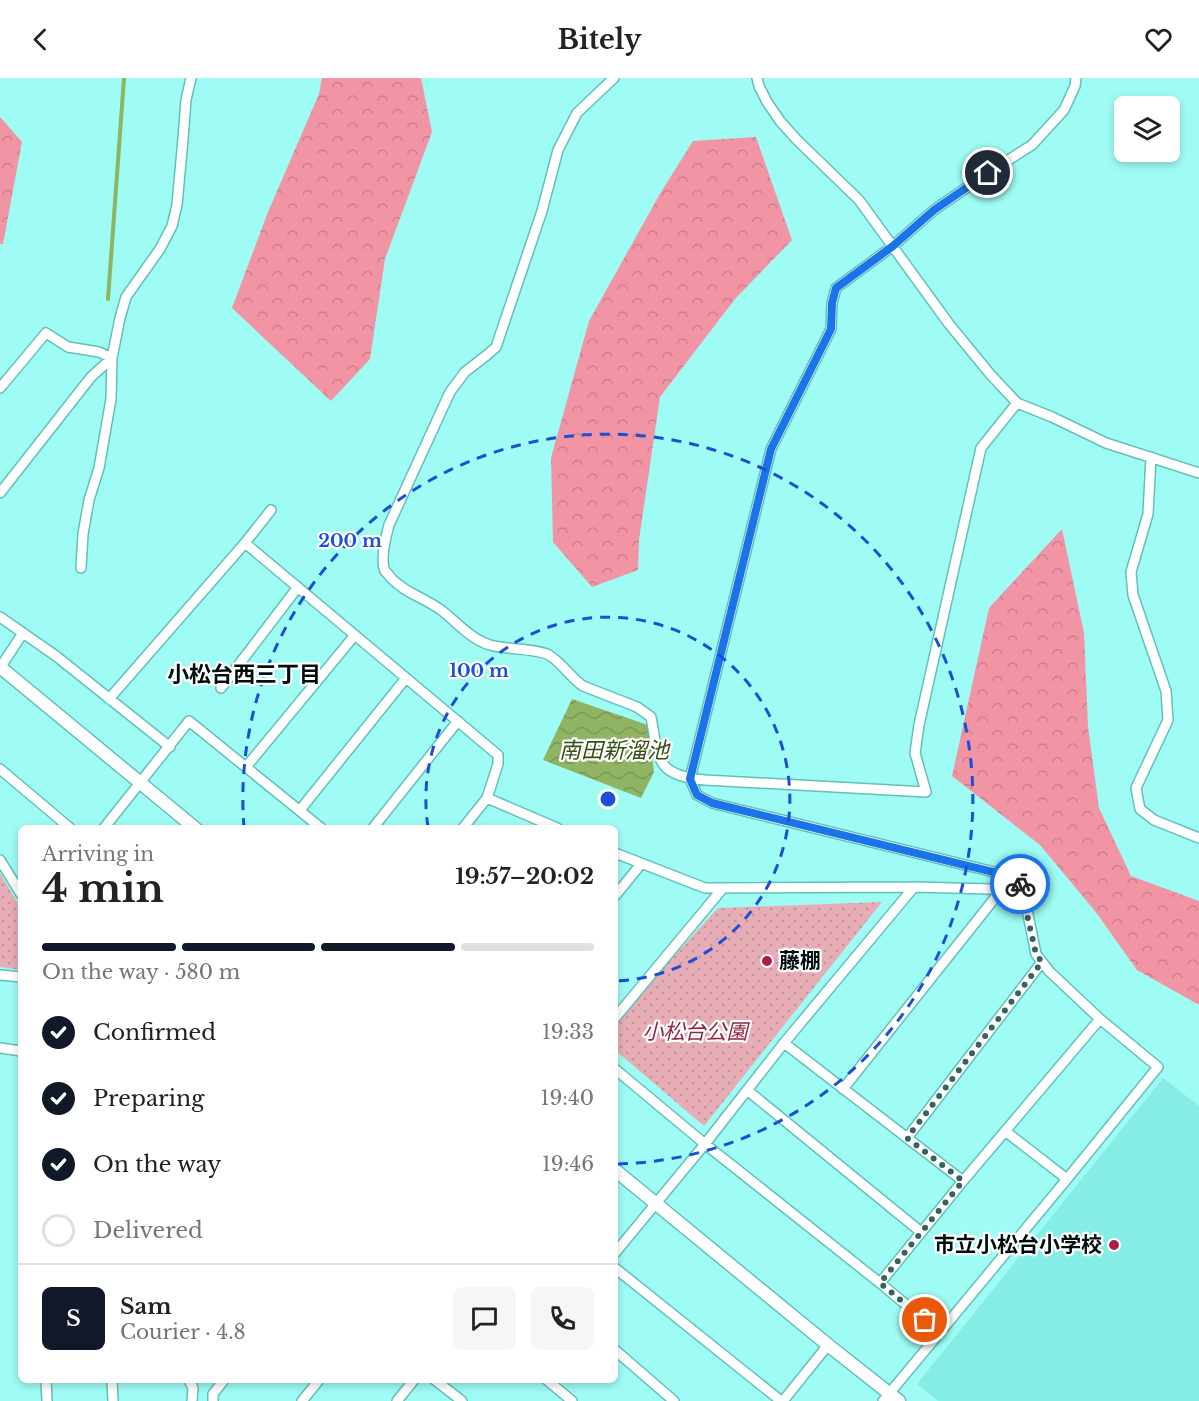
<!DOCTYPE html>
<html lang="en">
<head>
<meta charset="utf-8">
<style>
  :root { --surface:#fff; --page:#f6f6f6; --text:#222; --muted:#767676; --line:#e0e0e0; --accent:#111827 }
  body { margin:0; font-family:"Libre Baskerville","Noto Sans JP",serif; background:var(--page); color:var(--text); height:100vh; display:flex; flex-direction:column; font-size:22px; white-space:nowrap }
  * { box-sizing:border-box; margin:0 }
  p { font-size:20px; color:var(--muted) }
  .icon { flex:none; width:33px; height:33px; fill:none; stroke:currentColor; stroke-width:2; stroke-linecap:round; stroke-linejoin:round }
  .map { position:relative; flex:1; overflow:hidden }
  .panel { position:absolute; left:18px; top:747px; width:600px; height:558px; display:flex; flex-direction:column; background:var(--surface); border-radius:9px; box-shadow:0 3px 9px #0003 }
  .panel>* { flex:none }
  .controls { position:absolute; left:1114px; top:18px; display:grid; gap:12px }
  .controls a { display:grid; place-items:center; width:66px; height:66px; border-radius:9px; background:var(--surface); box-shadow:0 3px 9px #0003; font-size:30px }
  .pin { position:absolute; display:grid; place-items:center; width:51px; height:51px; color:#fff; margin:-26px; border:3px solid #fff; border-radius:50%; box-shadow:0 2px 6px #0007 }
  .courier { position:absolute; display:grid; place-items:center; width:60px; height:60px; margin:-30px; border:4px solid #1a73e8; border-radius:50%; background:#fff; color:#222; box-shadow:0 2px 8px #0007 }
  .head em { font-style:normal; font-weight:800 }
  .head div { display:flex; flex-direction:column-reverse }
  .head { display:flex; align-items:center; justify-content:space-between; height:102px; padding:0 24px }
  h1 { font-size:39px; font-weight:800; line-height:45px }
  .bar { display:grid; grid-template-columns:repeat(4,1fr); gap:9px 6px; align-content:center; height:72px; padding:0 24px }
  .bar i { height:8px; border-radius:4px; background:var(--line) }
  .bar .active { background:var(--accent) }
  .bar p { grid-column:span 4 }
  .line { display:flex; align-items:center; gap:15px; padding:0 24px; border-top:2px solid var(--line) }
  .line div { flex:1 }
  .round { display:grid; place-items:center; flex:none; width:63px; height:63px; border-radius:9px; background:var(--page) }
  ol { padding:0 24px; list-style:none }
  li { display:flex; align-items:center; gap:18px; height:66px }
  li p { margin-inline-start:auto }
  li .icon { padding:6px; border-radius:50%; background:var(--accent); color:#fff; stroke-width:4 }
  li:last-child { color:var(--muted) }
  li i { width:33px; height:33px; border:3px solid var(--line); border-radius:50% }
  header { display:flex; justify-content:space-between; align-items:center; height:78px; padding:0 24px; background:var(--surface); font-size:27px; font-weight:800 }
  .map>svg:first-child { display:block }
  .built { fill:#85ede6 }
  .forest { fill:url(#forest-crowns) }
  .park { fill:url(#park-dots) }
  .water { fill:url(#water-waves) }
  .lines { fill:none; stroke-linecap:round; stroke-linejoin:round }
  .stream { stroke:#90b364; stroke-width:4 }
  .minor-casing { stroke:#62c0b9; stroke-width:12 }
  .tertiary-casing { stroke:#62c0b9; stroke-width:15 }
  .minor { stroke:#fff; stroke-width:9 }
  .tertiary { stroke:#fff; stroke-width:12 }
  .done { stroke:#37625e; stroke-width:6; stroke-dasharray:0 10.8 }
  .route { stroke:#1a73e8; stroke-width:8 }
  .ring { fill:none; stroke:#1d4ed8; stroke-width:3; stroke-dasharray:10 8 }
  .poi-dot { fill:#ae1c4c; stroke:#fff; stroke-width:2 }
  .labels { text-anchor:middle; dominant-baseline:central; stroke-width:4.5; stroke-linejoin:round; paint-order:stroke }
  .poi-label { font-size:21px; font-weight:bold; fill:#000f0e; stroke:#fff; text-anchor:start }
  .park-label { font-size:21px; font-style:italic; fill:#902443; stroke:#fff }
  .neighbourhood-label { font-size:22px; font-weight:bold; fill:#000f0e; stroke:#fff }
  .water-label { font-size:22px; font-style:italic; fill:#374d15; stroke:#fff }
  .centre { fill:#1d4ed8; stroke:#fff; stroke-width:3 }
  .ring-label { font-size:18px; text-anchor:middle; font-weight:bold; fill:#1d4ed8; stroke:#fff; stroke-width:4.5; stroke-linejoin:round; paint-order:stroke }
</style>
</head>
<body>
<header><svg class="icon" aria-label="back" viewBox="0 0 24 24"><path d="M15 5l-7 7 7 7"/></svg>Bitely<svg class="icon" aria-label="heart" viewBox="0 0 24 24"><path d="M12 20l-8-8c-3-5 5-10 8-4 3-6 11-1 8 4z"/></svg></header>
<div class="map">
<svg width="1199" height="1323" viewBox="0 0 1199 1323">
  <defs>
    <pattern id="forest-crowns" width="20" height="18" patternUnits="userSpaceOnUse" patternTransform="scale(1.5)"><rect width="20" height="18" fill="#f194a4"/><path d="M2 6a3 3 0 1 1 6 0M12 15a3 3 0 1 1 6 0" fill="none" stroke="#cd7e8c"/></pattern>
    <pattern id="park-dots" width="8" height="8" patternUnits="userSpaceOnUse" patternTransform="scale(1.5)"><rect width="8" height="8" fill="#e7adb6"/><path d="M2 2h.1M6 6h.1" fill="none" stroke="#c4949b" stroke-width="1.8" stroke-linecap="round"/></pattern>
    <pattern id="water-waves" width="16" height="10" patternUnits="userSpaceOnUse" patternTransform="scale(1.5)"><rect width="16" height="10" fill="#90b364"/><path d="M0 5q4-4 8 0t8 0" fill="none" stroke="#7a9956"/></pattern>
  </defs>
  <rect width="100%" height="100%" fill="#9efcf4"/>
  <path class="built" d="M1163,1000l36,28v295h-261l-21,-17z"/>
  <path class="forest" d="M322,0h99l11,54 -47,127 -15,100 -39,42 -99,-93 36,-96 51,-118z
    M0,39l22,25 -19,102h-3z
    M756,59l36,103 -57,59 -75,98 -21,143 -1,30 -46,17 -39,-45 -2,-84 38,-137 72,-129 32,-51z
    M1062,451l22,104 4,94 11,81 32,68 68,25v104l-62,-35 -42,-59 -55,-66 -88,-69 37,-168z"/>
  <path class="park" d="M0,795l21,36v61l-21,-3z
    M882,824l-178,224 -89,-76v-29l103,-113z"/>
  <path class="water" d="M572,621l76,26 6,47 -13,26 -98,-38z"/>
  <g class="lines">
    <path class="stream" d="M108,221l16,-221"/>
    <defs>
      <path id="minor" d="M614,0l-37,35 -19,37 -16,61 -46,136 -9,8 -22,17 -15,20 -61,133c-3,11 -9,35 -4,46 2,2 4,4 6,7 14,15 34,20 50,32 16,12 29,29 49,35 16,5 46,3 59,10 13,8 21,22 34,31l54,21 14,10c8,43 4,58 54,63l221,12 -11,-39 4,-28 62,-277 36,-45
        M757,0l2,8 8,16 13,19 16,18 63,61 90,124 41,50 27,29 35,14 54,26 93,30
        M0,310l46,-55 22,14 31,5 13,6
        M1151,379l-3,57 -17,58 2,23 33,96 2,29 -32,68 4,21 14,11 45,18
        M0,415l91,-116 21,-19
        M245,465l253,212v9l-11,34 -24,30
        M81,490l2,-34 6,-34 10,-32 12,-69 1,-41 8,-40 6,-21 34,-48 12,-23 5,-21 6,-66 3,-39 5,-22
        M0,539l56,39 114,91
        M0,590l23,-35
        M221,610l77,-101
        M109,621l136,-156 26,-33
        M246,689l109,-132
        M0,691l70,59
        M487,720l70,30
        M300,732l106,-132
        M104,750l85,-107 132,107
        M373,750l85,-107
        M615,775l90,35 209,-1 109,3
        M0,782l21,34
        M615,818l26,-32
        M0,897l21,2
        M615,940l108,-130
        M784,965l179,138
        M0,970l21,3
        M615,991l90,75 175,139 60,50
        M843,1011l159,-200
        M747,1012l174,142
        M1005,1053l62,48
        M907,1060l135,-176
        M615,1175l90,-109 79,-101 130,-156
        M615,1190l166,133
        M880,1205l83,-102 137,-162
        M615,1272l59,51
        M46,1302l1,21
        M112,1302l1,21
        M189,1302l4,8 -1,13
        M435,1302l27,21
        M547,1302l25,21
        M213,1323v-7l11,-14
        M302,1323l17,-21
        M397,1323l17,-21
        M783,1323l45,-56
        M883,1323l184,-222 91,-112 -58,-48 -51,-48 -13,-17 -13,-64 -5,-12 -306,-75 -15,-8 -7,-16 81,-330 60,-120 1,-26 4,-15 57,-42 41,-36 54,-37 44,-28 32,-35 11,-24 1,-8"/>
      <path id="tertiary" d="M0,589l195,161
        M615,1092l213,175 71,56"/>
    </defs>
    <use href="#minor" class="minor-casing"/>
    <use href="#tertiary" class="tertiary-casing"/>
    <use href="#minor" class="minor"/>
    <use href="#tertiary" class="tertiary"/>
  </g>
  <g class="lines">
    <path class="done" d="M925,1242l-45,-37 83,-102 -56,-43 135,-176 -6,-8 -16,-70"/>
    <path class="route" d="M988,95l-54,37 -41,36 -57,42 -4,15 -1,26 -60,120 -81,330 7,16 15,8 306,75 2,6"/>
  </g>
  <g class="ring">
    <path d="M428 749A182 182 0 1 1 616 903"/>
    <path d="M244 750A365 365 0 1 1 618 1086"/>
  </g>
  <g class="poi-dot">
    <circle cx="767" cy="883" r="6"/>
    <circle cx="1114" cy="1167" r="6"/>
  </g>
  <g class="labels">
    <g class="poi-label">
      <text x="779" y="883">藤棚</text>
      <text x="1102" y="1167" text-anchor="end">市立小松台小学校</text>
    </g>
    <g class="park-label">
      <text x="695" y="954">小松台公園</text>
    </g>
    <g class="neighbourhood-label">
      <text x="244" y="596">小松台西三丁目</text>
    </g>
    <g class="water-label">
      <text x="614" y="672">南田新溜池</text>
    </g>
  </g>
  <circle cx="608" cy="721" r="9" class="centre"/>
  <g class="ring-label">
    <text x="350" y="469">200 m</text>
    <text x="479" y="599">100 m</text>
  </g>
</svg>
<div class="controls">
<a><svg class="icon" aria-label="layers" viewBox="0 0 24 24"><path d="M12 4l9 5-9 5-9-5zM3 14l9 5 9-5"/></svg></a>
</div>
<div class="pin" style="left:925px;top:1242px;background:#ea580c"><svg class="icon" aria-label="bag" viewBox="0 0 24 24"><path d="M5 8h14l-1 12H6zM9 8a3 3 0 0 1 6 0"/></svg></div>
<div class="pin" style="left:988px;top:95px;background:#1f2937"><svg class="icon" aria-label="home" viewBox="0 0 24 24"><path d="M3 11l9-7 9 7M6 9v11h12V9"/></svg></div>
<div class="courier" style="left:1020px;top:806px"><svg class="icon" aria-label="bike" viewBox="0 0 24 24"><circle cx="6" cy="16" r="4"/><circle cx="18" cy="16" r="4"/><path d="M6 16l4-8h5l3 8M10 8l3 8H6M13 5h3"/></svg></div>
<section class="panel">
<div class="head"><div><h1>4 min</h1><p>Arriving in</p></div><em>19:57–20:02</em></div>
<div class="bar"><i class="active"></i><i class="active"></i><i class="active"></i><i></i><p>On the way · 580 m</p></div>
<ol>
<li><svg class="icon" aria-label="check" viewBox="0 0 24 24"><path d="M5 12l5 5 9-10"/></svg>Confirmed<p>19:33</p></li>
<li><svg class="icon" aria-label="check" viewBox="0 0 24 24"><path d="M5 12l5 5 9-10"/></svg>Preparing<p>19:40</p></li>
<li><svg class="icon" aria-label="check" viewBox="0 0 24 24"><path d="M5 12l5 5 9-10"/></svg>On the way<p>19:46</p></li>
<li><i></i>Delivered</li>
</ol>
<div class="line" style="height:108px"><b class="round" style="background:var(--accent);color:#fff">S</b><div><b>Sam</b><p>Courier · 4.8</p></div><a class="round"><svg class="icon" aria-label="chat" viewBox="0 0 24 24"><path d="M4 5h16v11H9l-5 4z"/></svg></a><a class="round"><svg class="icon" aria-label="phone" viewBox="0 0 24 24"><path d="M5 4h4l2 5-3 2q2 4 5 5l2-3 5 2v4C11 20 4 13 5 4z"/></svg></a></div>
</section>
</div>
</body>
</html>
